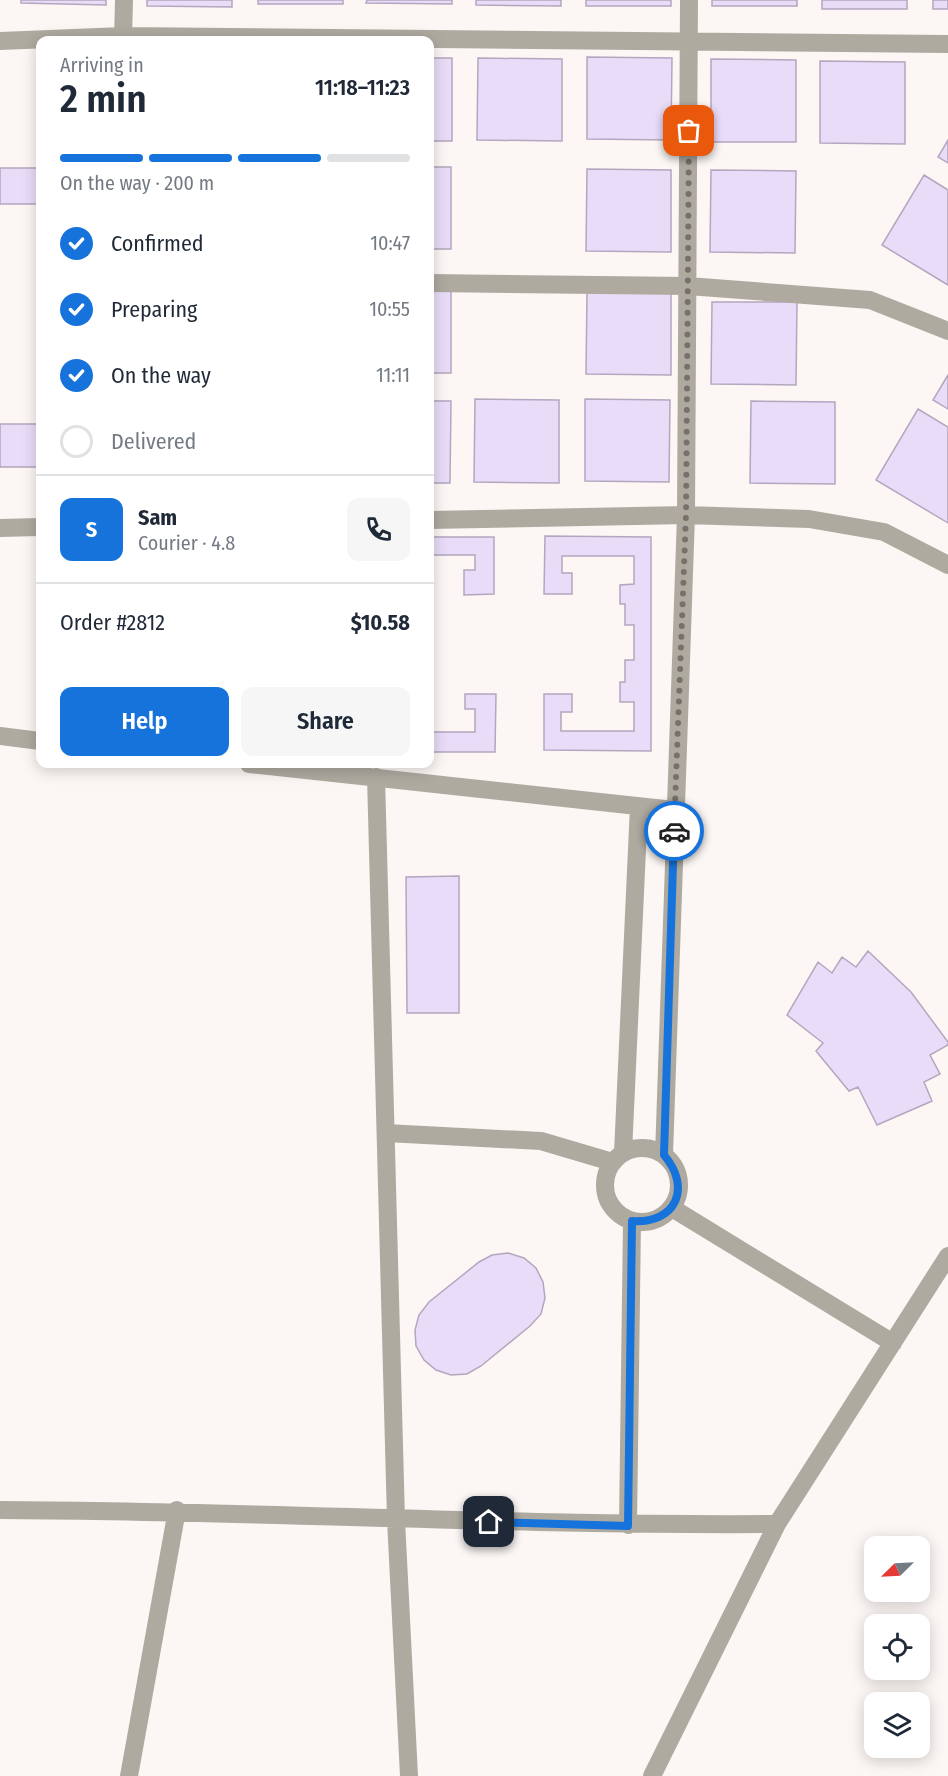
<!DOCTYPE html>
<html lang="en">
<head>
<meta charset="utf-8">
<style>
  :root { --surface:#fff; --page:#f6f6f7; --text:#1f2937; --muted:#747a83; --line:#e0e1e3; --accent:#1673dc }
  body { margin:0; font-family:"Fira Sans Condensed",sans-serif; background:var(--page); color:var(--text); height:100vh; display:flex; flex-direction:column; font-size:22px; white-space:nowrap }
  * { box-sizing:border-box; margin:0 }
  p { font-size:20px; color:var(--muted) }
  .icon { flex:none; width:33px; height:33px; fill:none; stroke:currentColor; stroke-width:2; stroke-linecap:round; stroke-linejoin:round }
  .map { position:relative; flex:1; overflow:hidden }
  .side { position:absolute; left:36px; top:36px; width:398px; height:732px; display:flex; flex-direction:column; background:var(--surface); border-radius:12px; box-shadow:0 3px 15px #0003 }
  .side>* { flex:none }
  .needle { width:39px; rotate:246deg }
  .controls { position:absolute; left:864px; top:1536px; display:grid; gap:12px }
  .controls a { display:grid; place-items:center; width:66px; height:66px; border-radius:12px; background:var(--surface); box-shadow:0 3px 15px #0003; font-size:30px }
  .pin { position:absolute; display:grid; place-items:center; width:51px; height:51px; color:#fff; margin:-26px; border-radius:12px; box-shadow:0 3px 9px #0006 }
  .courier { position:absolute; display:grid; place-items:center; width:60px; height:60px; margin:-30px; border:4px solid #1673dc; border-radius:50%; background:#fff; color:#222; box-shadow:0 2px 8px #0007 }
  .head em { font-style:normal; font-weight:600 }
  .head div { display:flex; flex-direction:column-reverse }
  .head { display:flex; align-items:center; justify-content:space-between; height:102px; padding:0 24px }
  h1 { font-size:39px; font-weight:600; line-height:45px }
  .bar { display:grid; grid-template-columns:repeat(4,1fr); gap:9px 6px; align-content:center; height:72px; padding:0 24px }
  .bar i { height:8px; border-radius:4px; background:var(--line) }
  .bar .on { background:var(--accent) }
  .bar p { grid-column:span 4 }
  .line { display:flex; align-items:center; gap:15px; padding:0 24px; border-top:2px solid var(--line) }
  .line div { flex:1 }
  .round { display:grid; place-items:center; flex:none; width:63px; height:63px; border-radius:12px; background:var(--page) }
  ol { padding:0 24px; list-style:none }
  li { display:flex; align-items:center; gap:18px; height:66px }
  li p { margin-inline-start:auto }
  li .icon { padding:6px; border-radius:50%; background:var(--accent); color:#fff; stroke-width:4 }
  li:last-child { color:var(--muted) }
  li i { width:33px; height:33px; border:3px solid var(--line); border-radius:50% }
  .button { display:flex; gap:12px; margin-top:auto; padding:12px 24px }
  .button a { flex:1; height:69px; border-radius:12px; background:var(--accent); color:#fff; font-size:24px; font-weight:600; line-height:69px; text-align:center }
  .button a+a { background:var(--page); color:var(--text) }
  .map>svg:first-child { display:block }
  .building { fill:#e9dcf9; stroke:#b2a7be; stroke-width:1.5 }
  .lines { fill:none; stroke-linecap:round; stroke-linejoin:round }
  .minor { stroke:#afaaa0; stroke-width:18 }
  .done { stroke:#77706b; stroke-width:6; stroke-dasharray:0 10.8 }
  .route { stroke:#1673dc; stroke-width:8 }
</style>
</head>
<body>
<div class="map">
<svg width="948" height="1776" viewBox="0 0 948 1776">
  <rect width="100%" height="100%" fill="#fcf7f4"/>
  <path class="building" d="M21,0h85v5l-85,-2z
    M147,0h85v7l-85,-1z
    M258,0h85v4h-85z
    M367,0h85v4l-86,-1z
    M476,0h85v6l-85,-1z
    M586,0h85v6h-85z
    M712,0h85v6h-85z
    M822,0h85v9h-85z
    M933,0h15v9h-15z
    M587,57l85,1 -1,82 -84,-1z
    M429,58h23v83h-23z
    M478,58l84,1v82l-85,-1z
    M711,59l85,1v82h-85z
    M820,61l85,1v82l-85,-1z
    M948,140v23l-10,-6z
    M429,167h22v82h-22z
    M0,168h40v36h-40z
    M587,169l84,1v82l-85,-1z
    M711,170l85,1 -1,82 -85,-1z
    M924,175l24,15v95l-66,-40z
    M429,291h22v82h-22z
    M587,292l84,1v82l-85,-1z
    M712,302h85l-1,83 -85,-1z
    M948,375v34l-15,-9z
    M475,399l84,1v83l-85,-1z
    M585,399l85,1 -1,82 -84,-1z
    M429,401h22l-1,82h-21z
    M751,401l84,1v82l-85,-1z
    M918,409l30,18v96l-72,-43z
    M0,424h40v43h-40z
    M545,536l106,1v214l-107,-1v-56h28v18h-11v19h73v-29h-14v-20h5v-22h9v-35h-9v-21h-5v-19l14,-1v-28h-72v17h10v21h-28z
    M429,537h65v57l-30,1v-25h11v-15h-46z
    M465,694h31l-1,58h-66v-20h46v-23h-10z
    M459,876v137h-52l-1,-136z
    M868,951l43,41 37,50v3l-18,10 10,19 -16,8 8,19 -55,24 -19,-38 -9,4 -33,-40 7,-8 -36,-28 31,-53 14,11 10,-16 14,10z
    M508,1253l16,5 12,10 7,14 2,16 -4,16 -11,12 -49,40 -14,8 -16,1 -15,-5 -12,-10 -8,-14 -1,-16 4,-15 10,-13 50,-40 13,-7z"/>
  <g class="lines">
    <path class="minor" d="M123,40l1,-40
      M0,41l123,-5 825,8
      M429,283l259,3 182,14 78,31
      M429,520l257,-5 123,4 75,13 64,33
      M0,528l40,-1
      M0,736l40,5
      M249,764l425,46
      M376,777l20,743 13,256
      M386,1133l155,8 71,21
      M605 1185a37 37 0 1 1 74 0a37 37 0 1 1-74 0Z
      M623,1153l16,-347
      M664,1155l22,-640 3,-515
      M672,1208l221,135
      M0,1510c259,1 518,16 777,14
      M628,1525l4,-304
      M129,1776l48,-266
      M652,1776l125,-252 171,-268"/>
  </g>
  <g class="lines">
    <path class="done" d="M674,831l12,-317 3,-383"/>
    <path class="route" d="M489,1522l139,4 4,-305c44,3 60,-33 32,-66l10,-324"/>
  </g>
</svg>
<div class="controls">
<a><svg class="needle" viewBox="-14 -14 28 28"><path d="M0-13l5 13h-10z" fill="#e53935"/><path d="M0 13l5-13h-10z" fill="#747a83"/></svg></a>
<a><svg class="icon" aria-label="locate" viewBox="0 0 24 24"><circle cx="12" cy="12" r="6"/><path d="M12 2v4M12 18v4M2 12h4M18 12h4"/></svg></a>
<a><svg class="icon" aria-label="layers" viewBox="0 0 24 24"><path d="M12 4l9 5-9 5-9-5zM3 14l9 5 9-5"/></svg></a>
</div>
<div class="pin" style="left:689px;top:131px;background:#ea580c"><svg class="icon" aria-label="bag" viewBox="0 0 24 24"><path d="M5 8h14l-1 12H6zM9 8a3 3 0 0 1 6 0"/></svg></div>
<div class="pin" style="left:489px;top:1522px;background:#1f2937"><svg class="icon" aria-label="home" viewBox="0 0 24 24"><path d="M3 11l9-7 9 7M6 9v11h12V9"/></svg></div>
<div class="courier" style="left:674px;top:831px"><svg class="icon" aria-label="car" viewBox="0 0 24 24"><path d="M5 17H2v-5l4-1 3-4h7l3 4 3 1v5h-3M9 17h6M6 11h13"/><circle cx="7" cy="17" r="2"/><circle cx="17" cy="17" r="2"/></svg></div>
<section class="side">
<div class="head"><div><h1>2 min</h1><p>Arriving in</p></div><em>11:18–11:23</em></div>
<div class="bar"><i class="on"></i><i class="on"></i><i class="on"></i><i></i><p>On the way · 200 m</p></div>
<ol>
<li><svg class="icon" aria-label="check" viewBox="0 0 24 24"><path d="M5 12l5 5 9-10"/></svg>Confirmed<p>10:47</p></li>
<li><svg class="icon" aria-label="check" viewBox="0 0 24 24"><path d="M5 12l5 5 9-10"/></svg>Preparing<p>10:55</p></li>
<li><svg class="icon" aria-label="check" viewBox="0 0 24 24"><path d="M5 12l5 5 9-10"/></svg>On the way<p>11:11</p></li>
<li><i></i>Delivered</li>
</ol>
<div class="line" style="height:108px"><b class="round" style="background:var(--accent);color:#fff">S</b><div><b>Sam</b><p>Courier · 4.8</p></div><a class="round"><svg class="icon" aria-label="phone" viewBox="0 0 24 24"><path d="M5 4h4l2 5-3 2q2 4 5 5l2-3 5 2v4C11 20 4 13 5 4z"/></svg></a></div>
<div class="line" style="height:78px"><div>Order #2812</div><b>$10.58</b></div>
<div class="button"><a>Help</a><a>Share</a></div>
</section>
</div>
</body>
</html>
